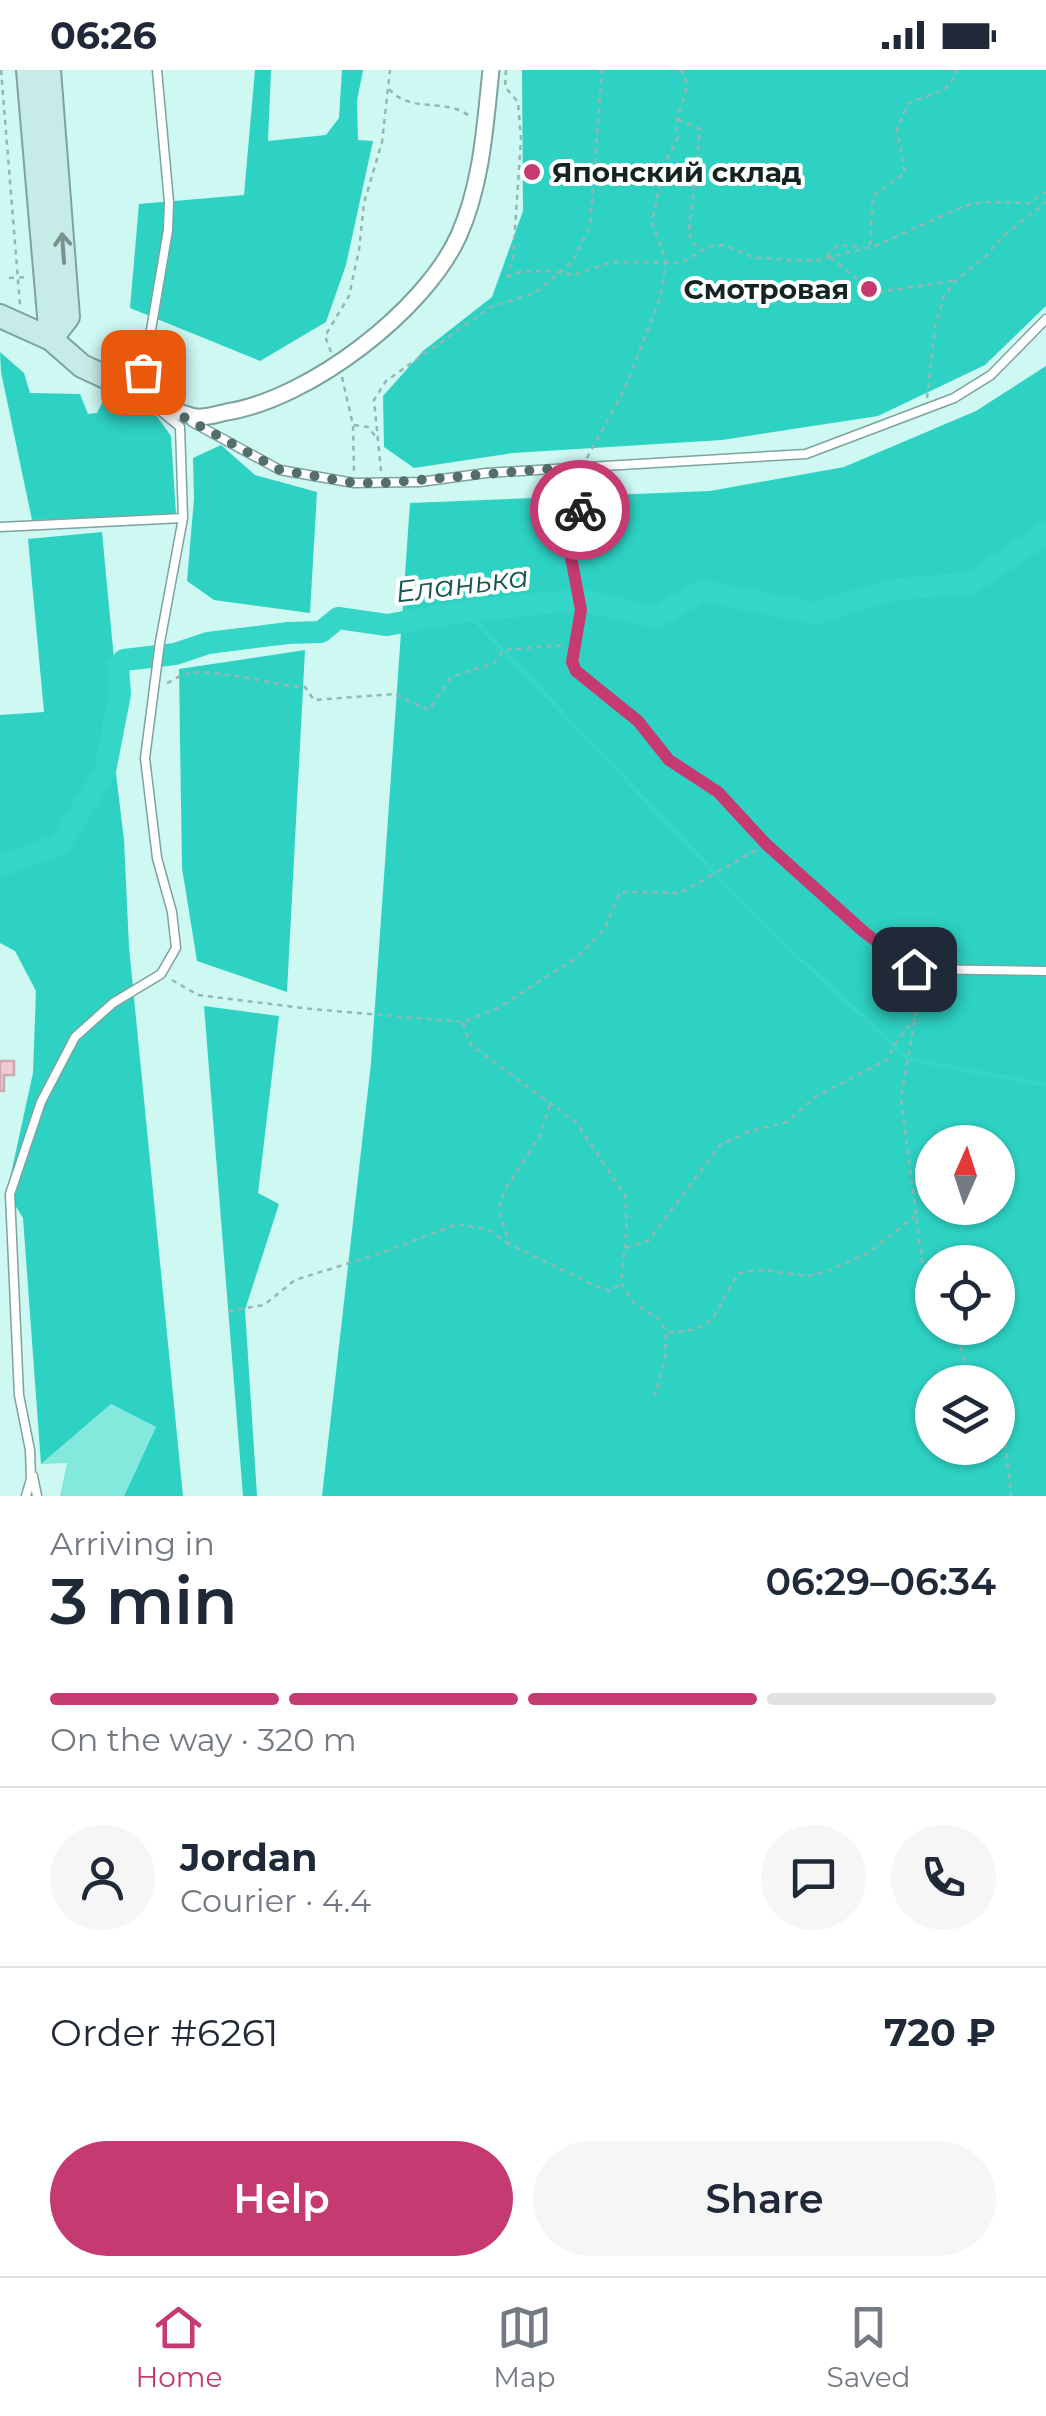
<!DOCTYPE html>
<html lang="en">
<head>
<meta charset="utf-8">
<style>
  :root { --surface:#fff; --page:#f6f6f7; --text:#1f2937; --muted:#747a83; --line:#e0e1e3; --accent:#c53a70 }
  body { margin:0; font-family:Montserrat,sans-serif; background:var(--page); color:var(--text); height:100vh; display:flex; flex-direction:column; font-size:38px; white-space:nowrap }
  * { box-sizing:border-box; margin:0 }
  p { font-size:32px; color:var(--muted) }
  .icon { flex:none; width:55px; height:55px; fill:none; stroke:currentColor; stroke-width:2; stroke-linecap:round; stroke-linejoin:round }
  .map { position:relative; height:1426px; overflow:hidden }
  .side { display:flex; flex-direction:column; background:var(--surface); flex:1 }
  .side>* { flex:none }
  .needle { width:65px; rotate:3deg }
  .fabs { position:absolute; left:915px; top:1055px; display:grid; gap:20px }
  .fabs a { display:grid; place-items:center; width:100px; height:100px; border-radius:50%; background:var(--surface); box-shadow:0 2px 8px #0004; font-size:50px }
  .pin { position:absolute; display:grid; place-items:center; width:85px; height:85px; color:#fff; margin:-42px; border-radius:20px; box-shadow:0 5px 15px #0006 }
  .courier { position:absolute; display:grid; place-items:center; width:100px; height:100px; margin:-50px; border:8px solid #c53a70; border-radius:50%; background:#fff; color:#222; box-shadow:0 2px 12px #0007 }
  .overview em { font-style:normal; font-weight:600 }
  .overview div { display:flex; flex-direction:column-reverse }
  .overview { display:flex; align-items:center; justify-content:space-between; height:170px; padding:0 50px }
  h1 { font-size:65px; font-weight:600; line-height:75px }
  .bar { display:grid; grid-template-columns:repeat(4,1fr); gap:15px 10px; align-content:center; height:120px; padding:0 50px }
  .bar i { height:12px; border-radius:8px; background:var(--line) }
  .bar .current { background:var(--accent) }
  .bar p { grid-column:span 4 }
  .line { display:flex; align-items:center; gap:25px; padding:0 50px; border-top:2px solid var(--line) }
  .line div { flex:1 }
  .round { display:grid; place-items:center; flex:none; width:105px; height:105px; border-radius:52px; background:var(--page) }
  .cta { display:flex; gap:20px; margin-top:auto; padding:20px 50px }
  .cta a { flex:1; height:115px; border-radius:60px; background:var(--accent); color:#fff; font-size:40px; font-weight:600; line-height:115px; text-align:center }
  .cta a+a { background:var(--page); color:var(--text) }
  .status { display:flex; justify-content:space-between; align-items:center; height:70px; padding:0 50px; background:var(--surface); direction:ltr }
  .status svg { height:28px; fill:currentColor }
  .tab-bar { display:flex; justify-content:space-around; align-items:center; height:140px; border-top:2px solid var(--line); background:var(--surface); font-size:28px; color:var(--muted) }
  .tab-bar a { display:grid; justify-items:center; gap:5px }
  .tab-bar .current { color:var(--accent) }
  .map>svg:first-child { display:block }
  .green { fill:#82e9dc }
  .forest { fill:#2dd2c3; fill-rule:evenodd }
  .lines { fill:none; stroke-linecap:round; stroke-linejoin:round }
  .stream { stroke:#35d6c7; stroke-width:4 }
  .river { stroke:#35d6c7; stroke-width:22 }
  .building { fill:#efcad4; stroke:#cca8b1; stroke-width:2.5 }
  .lane-casing { stroke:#7ca39e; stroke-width:11 }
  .street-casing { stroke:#7ca39e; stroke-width:19 }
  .secondary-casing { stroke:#7ca39e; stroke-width:26 }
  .path { stroke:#94b6b2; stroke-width:2.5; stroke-dasharray:5 5; stroke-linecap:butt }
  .lane { stroke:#fff; stroke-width:8 }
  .street { stroke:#fff; stroke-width:15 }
  .secondary { stroke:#c7ebe7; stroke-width:22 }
  .oneway { stroke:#76918e }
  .done { stroke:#556e6b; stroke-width:10; stroke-dasharray:0 18 }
  .route { stroke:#c53a70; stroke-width:12 }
  .poi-dot { fill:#c53a70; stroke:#fff; stroke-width:4 }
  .labels { text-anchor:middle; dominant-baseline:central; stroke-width:8; stroke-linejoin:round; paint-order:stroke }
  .poi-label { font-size:28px; font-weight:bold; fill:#142422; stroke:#fff; text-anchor:start }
  .water-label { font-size:30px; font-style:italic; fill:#185751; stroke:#fff }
</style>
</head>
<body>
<div class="status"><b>06:26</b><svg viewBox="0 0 49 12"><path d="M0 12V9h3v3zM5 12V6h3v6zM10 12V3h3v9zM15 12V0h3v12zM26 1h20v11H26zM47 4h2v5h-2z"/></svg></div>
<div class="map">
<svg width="1046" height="1426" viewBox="0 0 1046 1426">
  <rect width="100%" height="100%" fill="#cef8f2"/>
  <path class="green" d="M111,1334l45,23 -32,69h-64l7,-33 -26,1z"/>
  <path class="forest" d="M255,0h16l-3,71 58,-6 13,-17 3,-48h21l-6,31 1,39 15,1 -27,124 -20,57 -66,39 -130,-53 9,-104 105,-9z
    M522,0h524v236l-61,59 -107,51 -156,24 -209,13 -99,15 -30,-21 -1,-51 40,-45 69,-54 31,-86z
    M0,282l24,21 6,20 50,1 8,20 9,-1 6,-12h11l42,14 15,21 5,78 -144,6 -31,-148z
    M1046,296v1130h-724l49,-433 39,-560 300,-12 134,-24 132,-56zM932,1072h66v66h-66zM932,1192h66v66h-66zM932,1312h66v66h-66z
    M221,375l34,30 62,17 -7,121 -96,-13 -27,-19 7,-82 -1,-41z
    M102,462l12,127 -4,65 14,116 5,107 54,549h-59l32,-69 -45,-23 -70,60 -18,-246 -16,-26 26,-119 3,-82 -21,-40 -15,-8v-228l44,-3 -16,-173z
    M305,580l-18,342 -90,-31 -15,-93 -3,-199z
    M204,936l75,10 -21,177 21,11 -34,106 12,186h-14z"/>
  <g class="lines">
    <path class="stream" d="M466,541l297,313 145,135 138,26"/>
    <path class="river" d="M0,796l60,-22 45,-73 15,-77 -2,-27 6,-7 51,-6 33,-11 80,-10 33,-1 17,-14 49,7 79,-14 113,-11 77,17 46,-26 114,22 75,-23 80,-7 75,-50"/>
  </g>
  <path class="building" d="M0,991h14v14h-10v16h-4z"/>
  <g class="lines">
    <defs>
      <path id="lane" d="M141,319l27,-159 1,-28 -12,-132
        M192,352l88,48 74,13 66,-1 66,-9 320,-19 148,-56 37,-23 55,-56
        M582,396l5,25 -19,50 13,69 -8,52 3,9 62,50 31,39 49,32 48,52 129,114 18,11 133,2
        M0,457l183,-9
        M33,1406l4,20
        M26,1426l5,-17 -1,-29 -11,-55 -9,-201 31,-92 34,-65 38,-34 48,-29 15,-26 -4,-36 -15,-54 -12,-100 15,-116 23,-124 -3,-91 -24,-20"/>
      <path id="street" d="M140,323c17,7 39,22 57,24 9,1 21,-3 30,-5 82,-13 198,-101 232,-177 23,-52 26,-109 32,-165"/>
      <path id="secondary" d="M28,0l23,269
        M49,0l19,247 -17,22
        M0,246l51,23 31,27 58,27"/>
    </defs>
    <use href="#lane" class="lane-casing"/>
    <use href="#street" class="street-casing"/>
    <use href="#secondary" class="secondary-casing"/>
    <path class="path" d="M1,0l19,235
      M506,0l-1,17 13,15 3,37 -8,120 -6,18
      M389,19c23,26 58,7 83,29
      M678,49l22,10 -11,103 2,10 11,7
      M870,175l3,-49 32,-23 -8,-44 11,-25c20,-12 42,-7 48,-34
      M827,186l11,-11 25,2
      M830,187l39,32 10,3 74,-11
      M507,207l12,-5 32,-1 22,4 39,-13 69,1 30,-17 13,-1 31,13 59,3 61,-15 89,-40 19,-4 46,1 17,-11
      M9,208l19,-1
      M331,282l-6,-16 24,-40 10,-46 5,-47 18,-61 8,-72
      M342,307l11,48 1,48
      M927,328l8,-72 9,-30 11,-15 31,-25 17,-20 43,-34
      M354,355l14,2 8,10
      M587,388l37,-68 36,-91 6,-37 -14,-40 12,-57 14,-28c-8,-24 19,-45 3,-67
      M381,401l-7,-71 12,-19 105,-74 44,-14 38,-32 17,-35 12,-156
      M167,613c5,-2 10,-6 15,-8 27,-10 91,11 123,12l9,13 81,-6 34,16 22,-33 43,-14 10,-13 59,-5
      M172,910l26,15 113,14 152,13 33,-13 83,-53 26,-28 15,-36 60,1 78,-44
      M915,911v37l-14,80 25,194 6,7
      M463,953l8,22 105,77 49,73 2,28 -6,60 12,19 27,18 6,12 -1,26 -10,38
      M550,1035l-11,32 -35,54 -5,18 10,35 89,43 12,4 9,-6
      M626,1178l22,-7 72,-96 30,-14 37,-9 28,-25 73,-38 6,-14 21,-27
      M228,1241l36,-6 31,-25 83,-26 79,-30 30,5 22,15
      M953,1258c9,18 10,36 21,54
      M668,1262c55,-1 43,-20 71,-59l25,-3 44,6 22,-6 37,-16 48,-38
      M998,1355l7,13 6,58"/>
    <use href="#lane" class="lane"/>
    <use href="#street" class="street"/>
    <use href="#secondary" class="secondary"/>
  </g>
  <defs><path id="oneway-shaft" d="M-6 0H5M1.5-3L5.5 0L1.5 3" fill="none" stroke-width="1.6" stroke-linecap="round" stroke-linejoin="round" transform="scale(2.5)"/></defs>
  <use class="oneway" href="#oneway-shaft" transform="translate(63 178) rotate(-94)"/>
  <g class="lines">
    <path class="done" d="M143,302l-3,21 140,77 74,13h29l199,-17 5,25 -7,19"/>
    <path class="route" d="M580,440l-12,31 13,69 -9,52 4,9 62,50 31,39 49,32 48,52 98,88 50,37"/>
  </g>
  <g class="poi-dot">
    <circle cx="532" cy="102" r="10"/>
    <circle cx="869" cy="219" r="10"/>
  </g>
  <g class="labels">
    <g class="poi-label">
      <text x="552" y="102">Японский склад</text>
      <text x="849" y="219" text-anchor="end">Смотровая</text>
    </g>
    <g class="water-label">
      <text transform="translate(462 514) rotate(-7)">Еланька</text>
    </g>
  </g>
</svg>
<div class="fabs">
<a><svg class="needle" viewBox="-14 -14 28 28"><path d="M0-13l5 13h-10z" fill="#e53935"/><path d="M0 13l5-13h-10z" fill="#747a83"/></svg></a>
<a><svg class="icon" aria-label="locate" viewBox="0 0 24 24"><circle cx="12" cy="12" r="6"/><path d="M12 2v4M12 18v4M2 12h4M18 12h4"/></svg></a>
<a><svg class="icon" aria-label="layers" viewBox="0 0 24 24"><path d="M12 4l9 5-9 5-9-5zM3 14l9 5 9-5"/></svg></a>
</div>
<div class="pin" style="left:143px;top:302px;background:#ea580c"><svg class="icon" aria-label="bag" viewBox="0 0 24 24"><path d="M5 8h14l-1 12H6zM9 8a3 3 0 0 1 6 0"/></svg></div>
<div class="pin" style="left:914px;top:899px;background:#1f2937"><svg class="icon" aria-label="home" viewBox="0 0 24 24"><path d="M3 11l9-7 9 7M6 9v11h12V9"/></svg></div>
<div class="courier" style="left:580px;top:440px"><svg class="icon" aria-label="bike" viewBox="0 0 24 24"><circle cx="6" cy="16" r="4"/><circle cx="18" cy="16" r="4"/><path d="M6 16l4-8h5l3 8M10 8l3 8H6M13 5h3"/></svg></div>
</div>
<section class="side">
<div class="overview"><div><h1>3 min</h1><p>Arriving in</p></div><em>06:29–06:34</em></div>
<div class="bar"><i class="current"></i><i class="current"></i><i class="current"></i><i></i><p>On the way · 320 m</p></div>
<div class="line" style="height:180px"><a class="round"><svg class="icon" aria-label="person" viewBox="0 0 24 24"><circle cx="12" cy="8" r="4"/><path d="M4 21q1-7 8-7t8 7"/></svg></a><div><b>Jordan</b><p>Courier · 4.4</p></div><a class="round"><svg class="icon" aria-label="chat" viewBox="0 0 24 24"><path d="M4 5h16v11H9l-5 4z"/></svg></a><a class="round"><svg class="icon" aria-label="phone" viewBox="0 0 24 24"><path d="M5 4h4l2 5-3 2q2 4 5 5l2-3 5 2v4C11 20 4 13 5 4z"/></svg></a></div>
<div class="line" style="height:130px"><div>Order #6261</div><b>720 ₽</b></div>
<div class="cta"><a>Help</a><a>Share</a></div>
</section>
<nav class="tab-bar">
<a class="current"><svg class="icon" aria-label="home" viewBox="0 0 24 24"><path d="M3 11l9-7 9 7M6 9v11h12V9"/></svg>Home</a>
<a><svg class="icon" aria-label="map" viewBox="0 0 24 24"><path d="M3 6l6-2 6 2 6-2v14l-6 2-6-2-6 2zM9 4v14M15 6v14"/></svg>Map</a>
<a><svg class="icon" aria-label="saved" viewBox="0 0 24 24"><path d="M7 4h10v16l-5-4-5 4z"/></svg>Saved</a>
</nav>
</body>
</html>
